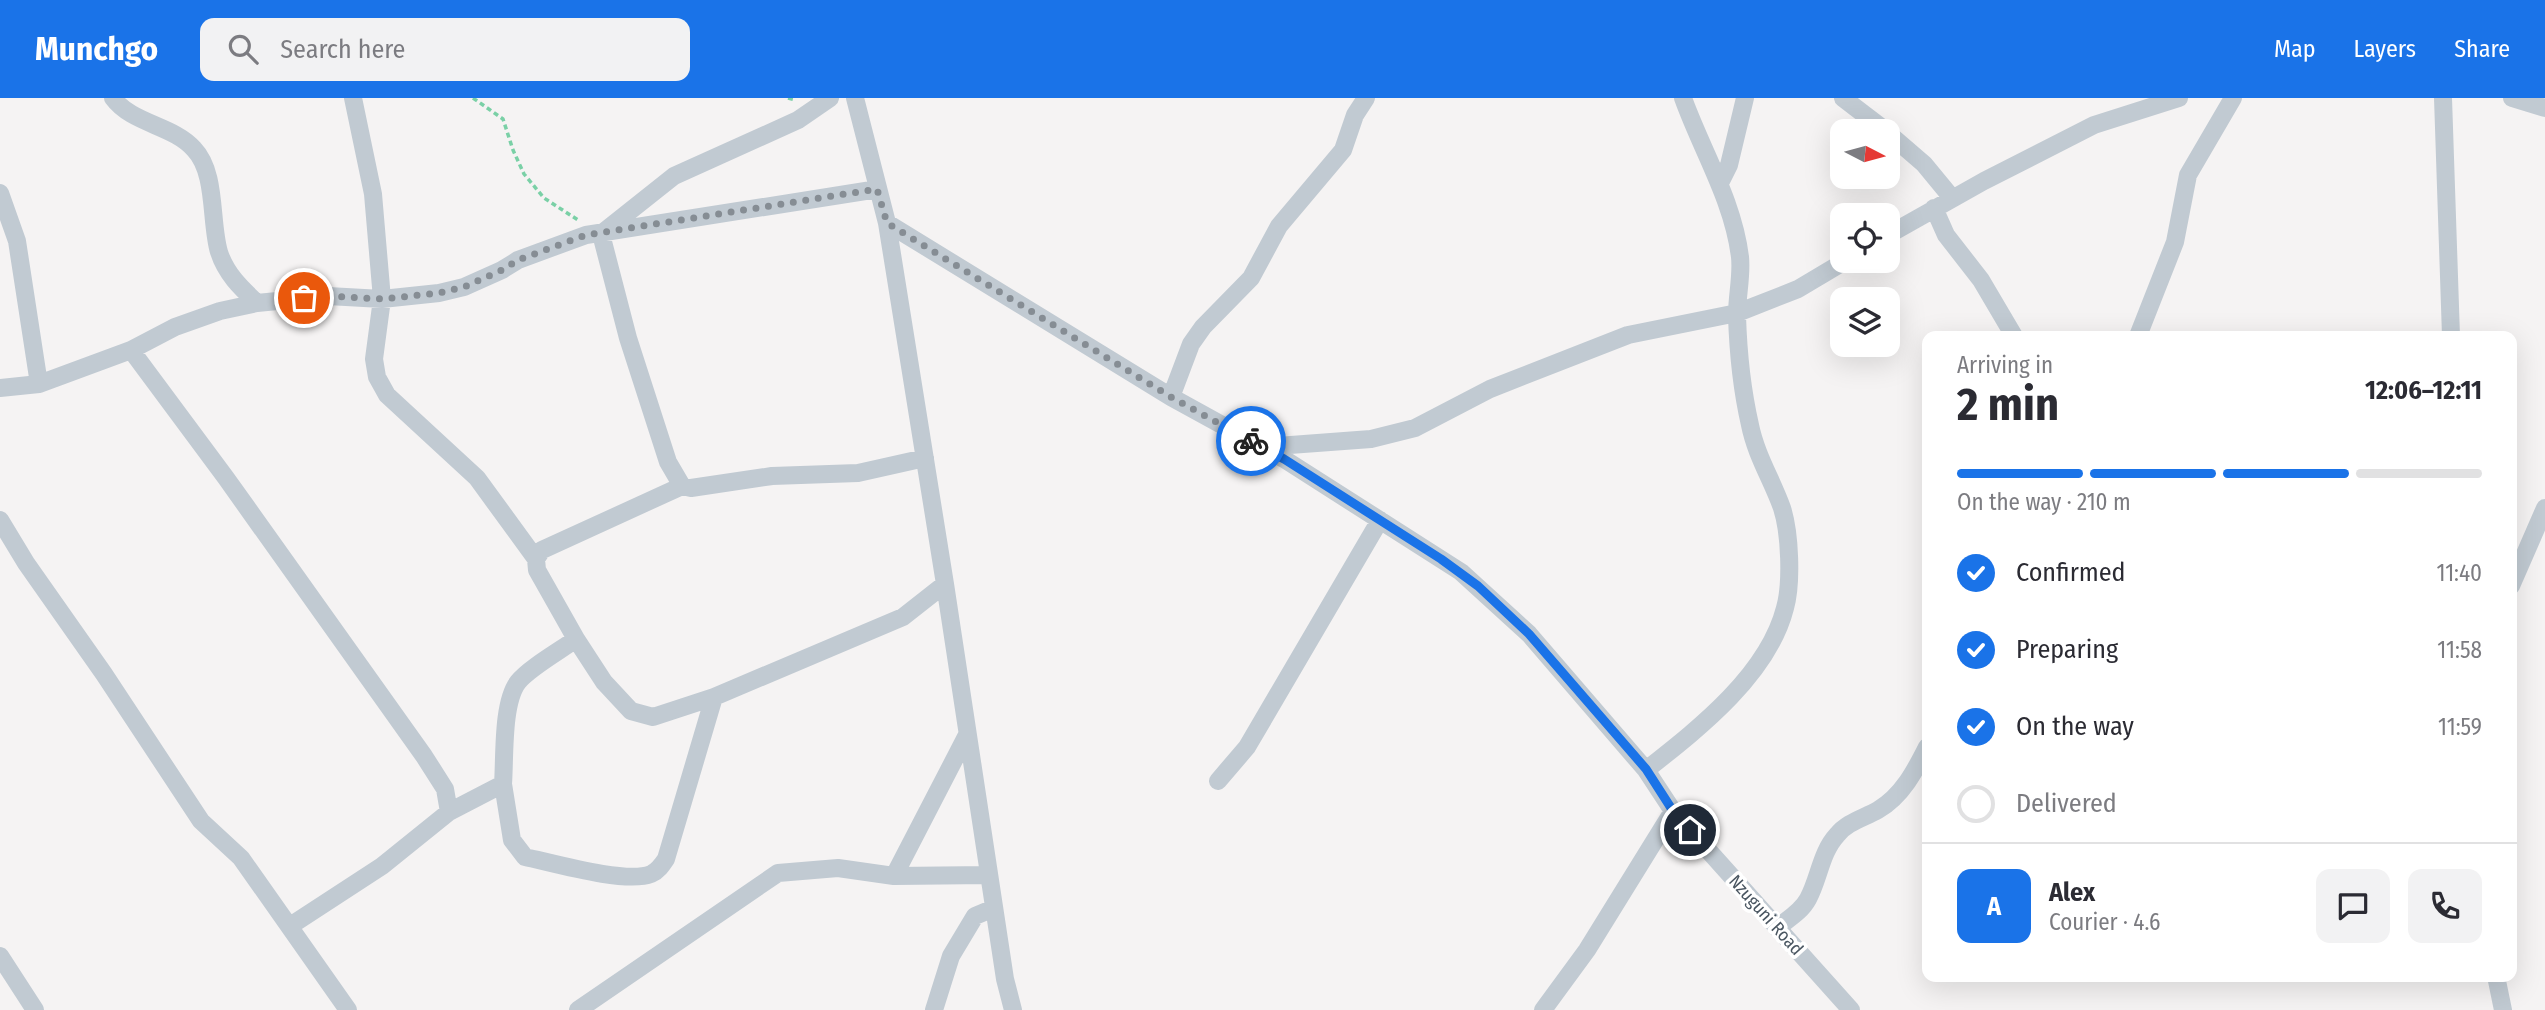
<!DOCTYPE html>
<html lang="en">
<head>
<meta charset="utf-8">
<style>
  :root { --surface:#fff; --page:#f2f2f3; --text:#2b2b33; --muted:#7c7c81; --line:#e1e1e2; --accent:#1a73e8 }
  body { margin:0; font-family:"Fira Sans Condensed",sans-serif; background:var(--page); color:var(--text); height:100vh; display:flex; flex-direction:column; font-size:26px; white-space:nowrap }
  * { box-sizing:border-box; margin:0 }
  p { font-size:23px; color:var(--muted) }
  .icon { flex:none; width:38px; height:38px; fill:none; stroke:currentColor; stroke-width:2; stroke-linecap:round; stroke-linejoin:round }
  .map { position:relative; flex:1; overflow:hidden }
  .sheet { position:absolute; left:1922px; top:233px; width:595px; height:651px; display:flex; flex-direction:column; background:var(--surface); border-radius:14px; box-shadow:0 7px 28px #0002 }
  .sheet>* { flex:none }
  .needle { width:46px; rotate:96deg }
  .tools { position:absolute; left:1830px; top:21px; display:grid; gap:14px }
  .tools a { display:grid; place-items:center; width:70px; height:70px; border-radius:14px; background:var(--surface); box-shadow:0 7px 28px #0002; font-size:35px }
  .pin { position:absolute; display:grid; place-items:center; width:60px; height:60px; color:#fff; margin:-30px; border:4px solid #fff; border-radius:50%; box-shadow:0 2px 7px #0007 }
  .courier { position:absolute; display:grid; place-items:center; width:70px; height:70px; margin:-35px; border:5px solid #1a73e8; border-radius:50%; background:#fff; color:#222; box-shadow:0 2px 9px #0007 }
  .headline em { font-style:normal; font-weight:700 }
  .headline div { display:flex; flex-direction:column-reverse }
  .headline { display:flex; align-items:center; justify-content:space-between; height:119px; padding:0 35px }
  h1 { font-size:46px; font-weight:700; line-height:52px }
  .bar { display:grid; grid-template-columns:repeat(4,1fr); gap:10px 7px; align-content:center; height:84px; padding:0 35px }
  .bar i { height:9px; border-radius:5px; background:var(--line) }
  .bar .selected { background:var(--accent) }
  .bar p { grid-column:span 4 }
  .line { display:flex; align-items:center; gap:18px; padding:0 35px; border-top:2px solid var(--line) }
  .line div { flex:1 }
  .round { display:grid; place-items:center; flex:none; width:74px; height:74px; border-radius:14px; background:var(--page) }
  ol { padding:0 35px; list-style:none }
  li { display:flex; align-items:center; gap:21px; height:77px }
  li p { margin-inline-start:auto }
  li .icon { padding:7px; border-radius:50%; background:var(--accent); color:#fff; stroke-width:4 }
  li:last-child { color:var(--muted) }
  li i { width:38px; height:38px; border:4px solid var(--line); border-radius:50% }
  header { display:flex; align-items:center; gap:42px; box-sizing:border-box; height:98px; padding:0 35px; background:var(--accent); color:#fff }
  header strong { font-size:33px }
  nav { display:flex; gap:38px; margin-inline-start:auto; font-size:24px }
  .search { width:490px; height:63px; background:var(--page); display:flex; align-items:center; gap:18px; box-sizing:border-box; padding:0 24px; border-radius:14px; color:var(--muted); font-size:26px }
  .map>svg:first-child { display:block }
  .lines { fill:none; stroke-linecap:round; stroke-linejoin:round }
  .path { stroke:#7ad0a6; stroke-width:3.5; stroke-dasharray:5 3.5; stroke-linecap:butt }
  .street { stroke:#c1cad2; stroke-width:18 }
  .done { stroke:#868d94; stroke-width:7; stroke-dasharray:0 12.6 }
  .route { stroke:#1a73e8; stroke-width:9 }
  .labels { text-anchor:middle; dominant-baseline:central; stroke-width:7; stroke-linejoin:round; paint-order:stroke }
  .street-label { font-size:18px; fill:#4a5661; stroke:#fff }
</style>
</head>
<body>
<header>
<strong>Munchgo</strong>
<div class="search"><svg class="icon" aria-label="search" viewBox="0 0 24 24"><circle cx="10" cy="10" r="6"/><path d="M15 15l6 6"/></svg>Search here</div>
<nav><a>Map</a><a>Layers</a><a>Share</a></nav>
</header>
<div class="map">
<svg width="2545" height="912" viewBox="0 0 2545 912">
  <rect width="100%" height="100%" fill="#f5f3f3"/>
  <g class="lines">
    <path class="path" d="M473,0l30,21 10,31 11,24 20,24 34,22
      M788,0l8,2"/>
    <path class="street" d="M113,0c19,26 60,27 81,51 23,24 16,73 25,103 7,22 22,36 38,51
      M353,0l20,96 9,105 -8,60 3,18 10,18 90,83 59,81
      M855,0l32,125 58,361 60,395 8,31
      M1843,0l43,33
      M2443,0l8,238
      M2512,0l33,10
      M1888,35l36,31 28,34
      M1720,85l9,-18 16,-67
      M0,95l17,48 22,143
      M1934,110l12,27 35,45 33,56
      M887,125l284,174 113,62 177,113 68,62 117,136 27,41 178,199
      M601,136l27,104 40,124 14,24 9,2 81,-12 86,-3 67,-15
      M601,136l73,-58 124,-56 32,-22
      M1888,137l96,-54 110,-56 85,-27
      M2138,238l37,-94 13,-67 45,-77
      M131,252l95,128 198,278 21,33 4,23 -67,54 -92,60
      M0,290l39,-4 92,-34 44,-23 45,-16 37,-8 71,-7 54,3 57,-6 25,-6 38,-17 16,-10 68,-25 292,-46
      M1171,299l20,-53 12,-17 48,-49 28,-52 64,-76 12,-35 11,-17
      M1262,349l109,-8 44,-11 75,-39 138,-54 109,-22 61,-24 47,-28
      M682,388l-140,64 -6,9 1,11 39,69 28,43 27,29 22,6 61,-20 189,-80 42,-33
      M0,422l26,43 78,111 97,147 40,37 107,152
      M2511,488l34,-78
      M1646,672c52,-41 122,-95 139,-162 7,-25 5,-75 -3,-100 -10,-28 -26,-53 -32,-83 -8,-35 -12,-75 -13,-110 0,-20 5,-39 3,-58 -7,-57 -38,-106 -57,-159
      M1218,683l29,-34 133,-227
      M503,686l9,56 13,17c28,6 101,27 126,17 7,-3 11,-9 15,-15l48,-162
      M449,714l54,-28c2,-27 -1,-81 15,-102 11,-14 43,-32 58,-43
      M894,778l95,-1
      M1777,830c11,-9 24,-16 31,-29 11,-20 13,-47 29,-64 10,-13 27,-17 41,-25 24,-14 37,-39 49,-63
      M0,858l35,54
      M2496,878l7,34
      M578,912l200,-137 60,-5 56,8 73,-141
      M934,912l17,-54 24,-40 19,-8
      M1543,912l44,-60 86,-139"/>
  </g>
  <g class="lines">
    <path class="done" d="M304,200l24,-2 54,3 57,-6 25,-6 38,-17 16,-10 68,-25 291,-46 10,34 284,174 80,44"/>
    <path class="route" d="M1251,343l33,18 157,100 37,27 51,48 117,135 27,42 17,19"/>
  </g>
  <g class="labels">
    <g class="street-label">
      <text transform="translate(1766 817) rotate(48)">Nzuguni Road</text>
    </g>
  </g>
</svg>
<div class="tools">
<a><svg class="needle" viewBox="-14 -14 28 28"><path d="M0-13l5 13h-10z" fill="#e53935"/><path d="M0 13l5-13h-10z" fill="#7c7c81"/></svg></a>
<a><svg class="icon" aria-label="locate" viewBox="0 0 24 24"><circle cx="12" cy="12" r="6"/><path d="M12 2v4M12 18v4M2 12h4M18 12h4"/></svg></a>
<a><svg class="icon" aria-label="layers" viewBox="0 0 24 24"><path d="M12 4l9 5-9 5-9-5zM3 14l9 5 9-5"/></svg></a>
</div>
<div class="pin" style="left:304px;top:200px;background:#ea580c"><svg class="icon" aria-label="bag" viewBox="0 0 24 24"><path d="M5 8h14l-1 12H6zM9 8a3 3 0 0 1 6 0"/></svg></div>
<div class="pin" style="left:1690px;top:732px;background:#1f2937"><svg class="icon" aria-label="home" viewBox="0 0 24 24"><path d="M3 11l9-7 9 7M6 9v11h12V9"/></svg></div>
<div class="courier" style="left:1251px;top:343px"><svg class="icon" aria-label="bike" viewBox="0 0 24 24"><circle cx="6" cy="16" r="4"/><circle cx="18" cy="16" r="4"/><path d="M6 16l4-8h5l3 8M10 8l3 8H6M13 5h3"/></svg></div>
<section class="sheet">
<div class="headline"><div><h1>2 min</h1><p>Arriving in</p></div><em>12:06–12:11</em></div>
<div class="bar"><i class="selected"></i><i class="selected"></i><i class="selected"></i><i></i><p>On the way · 210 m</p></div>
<ol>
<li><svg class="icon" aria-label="check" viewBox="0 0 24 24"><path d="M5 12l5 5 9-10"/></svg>Confirmed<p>11:40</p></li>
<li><svg class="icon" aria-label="check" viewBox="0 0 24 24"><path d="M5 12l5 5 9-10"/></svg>Preparing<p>11:58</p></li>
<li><svg class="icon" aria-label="check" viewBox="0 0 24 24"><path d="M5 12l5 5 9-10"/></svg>On the way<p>11:59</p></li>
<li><i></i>Delivered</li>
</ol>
<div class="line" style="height:126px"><b class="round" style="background:var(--accent);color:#fff">A</b><div><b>Alex</b><p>Courier · 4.6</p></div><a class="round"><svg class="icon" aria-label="chat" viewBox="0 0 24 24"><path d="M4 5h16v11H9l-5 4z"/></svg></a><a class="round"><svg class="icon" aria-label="phone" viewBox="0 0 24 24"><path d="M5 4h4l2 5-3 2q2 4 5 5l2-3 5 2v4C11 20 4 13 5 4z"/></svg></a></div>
</section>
</div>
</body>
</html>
